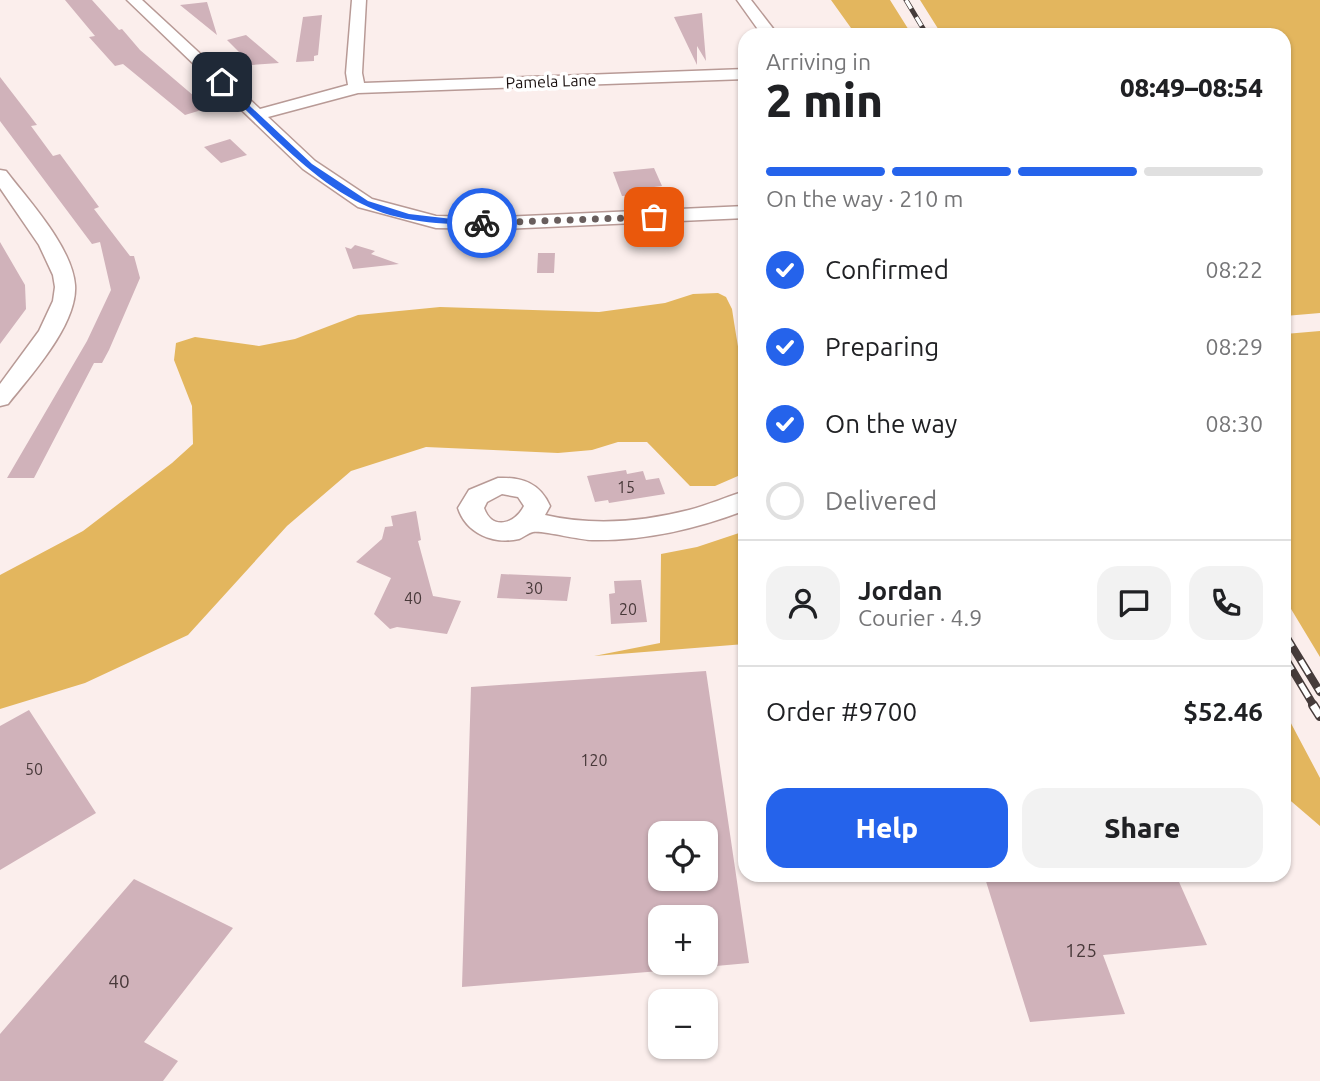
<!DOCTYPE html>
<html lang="en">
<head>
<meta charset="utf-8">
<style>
  :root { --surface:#fff; --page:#f2f2f2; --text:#202124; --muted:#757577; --line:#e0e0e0; --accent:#2563eb }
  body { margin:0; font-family:Ubuntu,sans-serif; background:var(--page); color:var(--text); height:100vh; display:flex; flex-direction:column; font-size:26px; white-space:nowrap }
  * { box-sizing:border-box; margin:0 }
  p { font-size:23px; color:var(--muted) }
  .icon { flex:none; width:38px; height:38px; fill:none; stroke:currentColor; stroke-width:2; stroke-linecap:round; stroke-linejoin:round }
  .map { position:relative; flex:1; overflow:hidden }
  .panel { position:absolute; left:738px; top:28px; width:553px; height:854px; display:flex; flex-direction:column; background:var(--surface); border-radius:21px; box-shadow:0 2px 5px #0004 }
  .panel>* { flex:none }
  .tools { position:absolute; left:648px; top:821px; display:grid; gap:14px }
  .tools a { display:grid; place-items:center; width:70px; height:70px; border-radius:14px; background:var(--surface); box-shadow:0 2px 5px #0004; font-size:35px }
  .pin { position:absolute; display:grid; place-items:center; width:60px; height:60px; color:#fff; margin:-30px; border-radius:14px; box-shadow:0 4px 10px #0006 }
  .courier { position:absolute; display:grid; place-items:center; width:70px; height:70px; margin:-35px; border:5px solid #2563eb; border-radius:50%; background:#fff; color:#222; box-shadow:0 2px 9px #0007 }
  .headline em { font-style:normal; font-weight:800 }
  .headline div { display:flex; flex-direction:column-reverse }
  .headline { display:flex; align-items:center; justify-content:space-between; height:119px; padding:0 28px }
  h1 { font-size:46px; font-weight:800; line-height:52px }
  .bar { display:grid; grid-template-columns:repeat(4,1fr); gap:10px 7px; align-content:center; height:84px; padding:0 28px }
  .bar i { height:9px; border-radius:5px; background:var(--line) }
  .bar .selected { background:var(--accent) }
  .bar p { grid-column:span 4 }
  .line { display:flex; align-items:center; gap:18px; padding:0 28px; border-top:2px solid var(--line) }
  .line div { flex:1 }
  .round { display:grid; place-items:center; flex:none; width:74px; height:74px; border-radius:21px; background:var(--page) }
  ol { padding:0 28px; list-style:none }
  li { display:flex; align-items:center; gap:21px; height:77px }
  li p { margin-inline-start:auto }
  li .icon { padding:7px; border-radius:50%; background:var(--accent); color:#fff; stroke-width:4 }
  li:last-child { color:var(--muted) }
  li i { width:38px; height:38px; border:4px solid var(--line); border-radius:50% }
  .primary-button { display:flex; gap:14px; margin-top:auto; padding:14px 28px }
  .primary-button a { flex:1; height:80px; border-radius:21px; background:var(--accent); color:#fff; font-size:28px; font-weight:800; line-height:80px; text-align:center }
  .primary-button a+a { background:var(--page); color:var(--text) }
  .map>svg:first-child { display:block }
  .forest { fill:#e3b65e }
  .building { fill:#d0b2ba; fill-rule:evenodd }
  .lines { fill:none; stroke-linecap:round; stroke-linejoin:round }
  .street-casing { stroke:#b89a96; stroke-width:3 }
  .street { fill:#fff; fill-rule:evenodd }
  .rail-far2-casing { stroke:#463c3b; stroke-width:5 }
  .rail-far1-casing { stroke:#463c3b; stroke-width:8 }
  .rail-casing { stroke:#463c3b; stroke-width:10 }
  .rail-far2 { stroke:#fff; stroke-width:3.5; stroke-dasharray:10; stroke-linecap:butt }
  .rail-far1 { stroke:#fff; stroke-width:5; stroke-dasharray:16; stroke-linecap:butt }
  .rail { stroke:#fff; stroke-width:7; stroke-dasharray:20; stroke-linecap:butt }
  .route { fill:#2563eb }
  .done { stroke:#695e5d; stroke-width:7; stroke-dasharray:0 12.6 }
  .labels { text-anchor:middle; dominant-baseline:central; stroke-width:7; stroke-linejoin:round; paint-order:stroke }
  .far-street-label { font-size:16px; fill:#1b1110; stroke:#fff }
  .number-label { font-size:16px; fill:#48393a }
  .near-number-label { font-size:19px; fill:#48393a }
</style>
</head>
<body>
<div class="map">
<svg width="1320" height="1081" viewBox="0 0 1320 1081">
  <rect width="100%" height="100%" fill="#fbeeec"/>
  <path class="forest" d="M831,0h59l22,35h-56z
    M920,0h400v313l-35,3 -1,-281h-342z
    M718,293l8,4 6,12c8,55 23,112 6,167l-23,10h-25l-43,-44h-29l-26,8 -34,3 -132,-6 -75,24 -64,55 -99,109 -103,48 -85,26v-134l83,-44 89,-68 21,-19 -1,-38 -18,-46 2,-17 19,-6 64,9 36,-7 63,-24 82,-8 159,5 66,-9 28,-9z
    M1320,331v326l-35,-58v-265z
    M745,531v113l-151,12 66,-13 1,-89 36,-7z
    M1285,712l35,66v48l-35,-30z"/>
  <path class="building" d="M65,0h27l27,30 3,-1 18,21 68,58 -23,7 -62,-51 -8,2 -26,-29 6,-1z
    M207,2l10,33 -37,-30z
    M702,13l4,48 -9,-15v19l-23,-48z
    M322,15l-4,40 -4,1v5l-18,1 7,-45z
    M246,35l33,28 -27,2 -25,-25z
    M0,77l37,48 -6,1 22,30 7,-2 39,53 -5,2 36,47h4l6,22 -31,72 -7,13h-8l-60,115h-27l80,-137 24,-51 -11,-48 -8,2 -92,-123z
    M230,139l17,16 -26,8 -17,-16z
    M654,168l8,18 -24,3 2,6 -18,1 -9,-24z
    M0,242l25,43 1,24 -26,35z
    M355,245l20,6 -4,3 28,10 -46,5 -8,-22 6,2z
    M538,253h17l-1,20h-17z
    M626,470l1,4 16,-3 3,9 13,-2 6,16 -56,9 -1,-3 -13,2 -8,-26z
    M416,511l5,29 -3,1 15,55 28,5 -14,33 -50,-7 -7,2 -16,-15 17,-36 -35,-16 26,-23 3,-12 8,-1 -2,-10z
    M501,574l70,3 -4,24 -70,-3z
    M641,580l6,42 -36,2 -2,-30 6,-1 -1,-12z
    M706,671l43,292 -44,4v-50h-45v54l-198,16 9,-300zM660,833h45v45h-45z
    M29,710l67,103 -96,57v-144z
    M984,875h192l31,70 -104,10 22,59 -95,8z
    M134,879l99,49 -89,114 34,19 -15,20h-163v-47z"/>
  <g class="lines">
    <defs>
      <path id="street" d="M127,0h15l118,109 88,-24 -2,-12 6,-73h14l-4,73 2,10 382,-14v10l-388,14 -90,24 47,44 57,38 64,17 67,1 243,-11v12l-243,11 -67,-1 -78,-21 -55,-38z
        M737,0h14l27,35h-16z
        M0,170l6,1c23,30 66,76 69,114 3,39 -44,90 -67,119l-8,2v-22l39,-53 14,-30 2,-14 -2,-12 -14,-30 -39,-57z
        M498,478c24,-1 42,5 52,28l-5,9c48,11 97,7 144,-5 19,-5 37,-13 57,-19v19c-50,19 -101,31 -154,30 -13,0 -51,-10 -59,-8 -5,1 -9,5 -14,7 -26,6 -53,-6 -61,-31l11,-18zM502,494l16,3 6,9c-9,18 -32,25 -40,2l3,-6z"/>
    </defs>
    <use href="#street" class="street-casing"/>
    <use href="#street" class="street"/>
    <defs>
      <path id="rail-far2" d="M906,0l21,35"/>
      <path id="rail-far1" d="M1284,633l36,59
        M1284,656l30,50"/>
      <path id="rail" d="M1313,705l7,11"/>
    </defs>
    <use href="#rail-far2" class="rail-far2-casing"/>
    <use href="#rail-far1" class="rail-far1-casing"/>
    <use href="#rail" class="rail-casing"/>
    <use href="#rail-far2" class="rail-far2"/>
    <use href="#rail-far1" class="rail-far1"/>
    <use href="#rail" class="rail"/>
  </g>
  <path class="route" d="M222,80l90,84 56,37 41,13 78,9 -5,2c-40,-1 -83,-2 -120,-21 -54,-26 -100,-80 -143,-120z"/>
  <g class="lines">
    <path class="done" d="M482,223l172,-6"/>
  </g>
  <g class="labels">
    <g class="far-street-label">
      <text transform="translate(551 81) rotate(-2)">Pamela Lane</text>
    </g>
    <g class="number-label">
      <text x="626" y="487">15</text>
      <text x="534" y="588">30</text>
      <text x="413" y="598">40</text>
      <text x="628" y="609">20</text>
      <text x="594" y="760">120</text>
      <text x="34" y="769">50</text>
    </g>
    <g class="near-number-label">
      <text x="1081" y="950">125</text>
      <text x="119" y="981">40</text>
    </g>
  </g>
</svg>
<div class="tools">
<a><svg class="icon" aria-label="locate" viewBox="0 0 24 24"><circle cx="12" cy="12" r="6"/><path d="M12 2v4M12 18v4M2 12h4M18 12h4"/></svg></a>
<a>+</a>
<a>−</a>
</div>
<div class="pin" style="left:654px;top:217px;background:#ea580c"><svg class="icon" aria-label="bag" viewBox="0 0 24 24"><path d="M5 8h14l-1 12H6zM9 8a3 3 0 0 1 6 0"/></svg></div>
<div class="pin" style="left:222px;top:82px;background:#1f2937"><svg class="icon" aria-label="home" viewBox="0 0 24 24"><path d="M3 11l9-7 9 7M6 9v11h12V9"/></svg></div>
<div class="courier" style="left:482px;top:223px"><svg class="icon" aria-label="bike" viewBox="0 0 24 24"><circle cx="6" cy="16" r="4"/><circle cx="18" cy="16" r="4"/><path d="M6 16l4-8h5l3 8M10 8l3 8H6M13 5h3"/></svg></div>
<section class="panel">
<div class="headline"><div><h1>2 min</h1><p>Arriving in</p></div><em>08:49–08:54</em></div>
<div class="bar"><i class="selected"></i><i class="selected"></i><i class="selected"></i><i></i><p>On the way · 210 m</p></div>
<ol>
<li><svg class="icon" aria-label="check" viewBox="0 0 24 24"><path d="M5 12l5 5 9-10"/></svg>Confirmed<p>08:22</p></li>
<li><svg class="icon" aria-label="check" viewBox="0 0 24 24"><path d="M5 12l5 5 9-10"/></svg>Preparing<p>08:29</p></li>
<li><svg class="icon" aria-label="check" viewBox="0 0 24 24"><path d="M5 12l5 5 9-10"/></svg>On the way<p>08:30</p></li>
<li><i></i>Delivered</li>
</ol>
<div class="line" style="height:126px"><a class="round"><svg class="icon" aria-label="person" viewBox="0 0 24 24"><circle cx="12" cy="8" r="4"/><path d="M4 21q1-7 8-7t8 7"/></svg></a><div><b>Jordan</b><p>Courier · 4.9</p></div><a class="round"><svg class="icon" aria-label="chat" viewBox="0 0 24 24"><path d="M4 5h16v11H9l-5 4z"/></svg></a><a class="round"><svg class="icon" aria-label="phone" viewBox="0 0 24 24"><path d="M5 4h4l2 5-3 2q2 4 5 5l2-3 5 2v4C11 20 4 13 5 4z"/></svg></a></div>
<div class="line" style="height:91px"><div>Order #9700</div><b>$52.46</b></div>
<div class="primary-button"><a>Help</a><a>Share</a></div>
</section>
</div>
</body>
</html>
